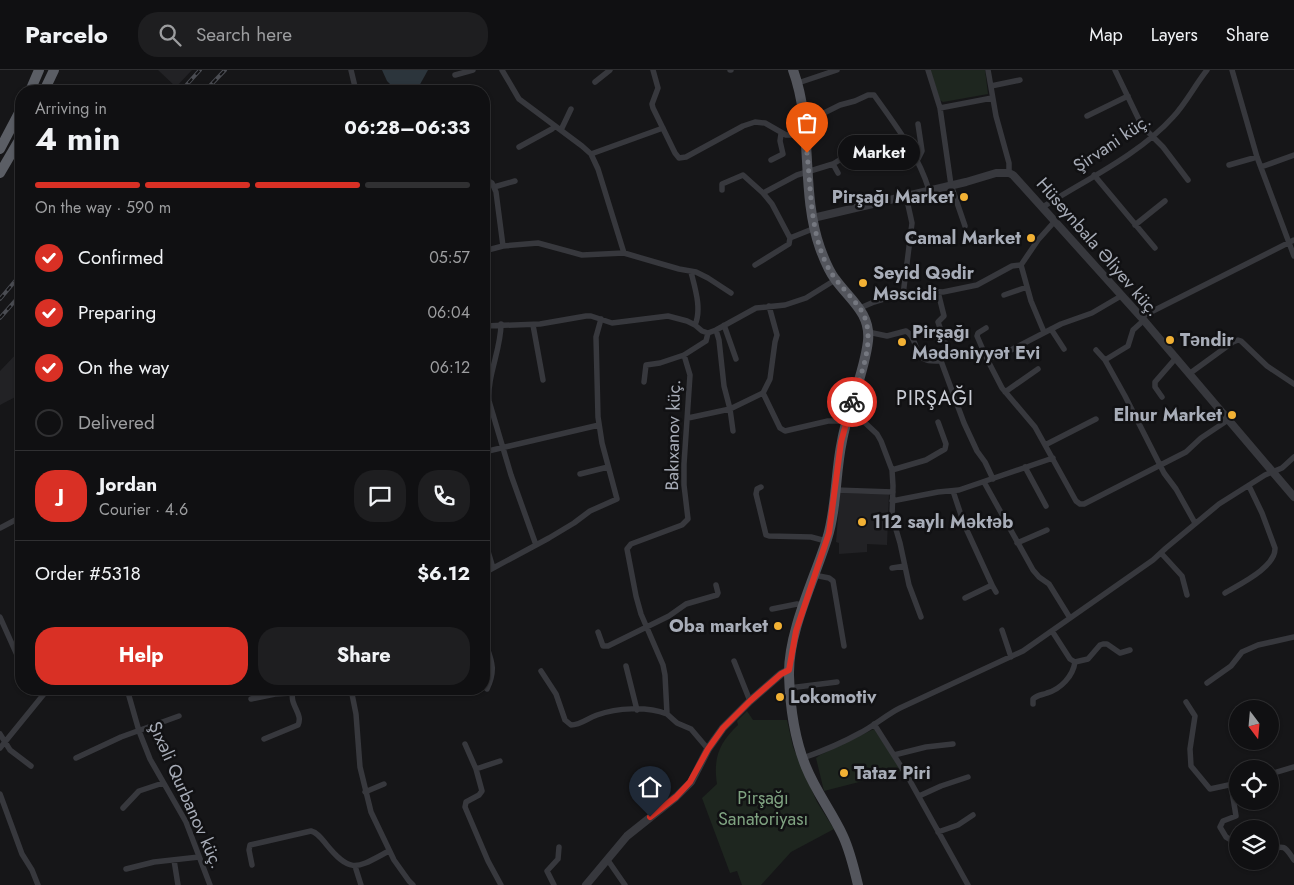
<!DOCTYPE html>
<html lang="en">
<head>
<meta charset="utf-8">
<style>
  :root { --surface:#101012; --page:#1e1e20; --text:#f1f3f6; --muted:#9c9d9f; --line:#303032; --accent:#d93025 }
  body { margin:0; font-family:Jost,sans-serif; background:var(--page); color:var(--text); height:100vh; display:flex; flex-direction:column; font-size:19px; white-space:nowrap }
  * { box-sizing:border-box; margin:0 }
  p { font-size:16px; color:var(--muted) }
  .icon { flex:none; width:28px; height:28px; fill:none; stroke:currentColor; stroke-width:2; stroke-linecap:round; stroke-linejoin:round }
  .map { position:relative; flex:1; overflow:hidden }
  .drawer { position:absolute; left:15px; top:15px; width:475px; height:610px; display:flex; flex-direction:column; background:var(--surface); border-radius:20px; box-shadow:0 1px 4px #0004,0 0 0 1px var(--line) }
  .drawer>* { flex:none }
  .needle { width:32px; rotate:164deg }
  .buttons { position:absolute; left:1229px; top:630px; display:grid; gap:10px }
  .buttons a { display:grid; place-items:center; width:50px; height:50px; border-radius:50%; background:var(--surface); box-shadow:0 1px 4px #0004,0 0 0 1px var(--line); font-size:25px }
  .pin { position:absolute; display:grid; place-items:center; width:42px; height:42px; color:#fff; margin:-51px -21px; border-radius:50% 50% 50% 0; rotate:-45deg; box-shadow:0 0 5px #0007 }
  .pin .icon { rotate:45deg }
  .courier { position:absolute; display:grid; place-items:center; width:50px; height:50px; margin:-25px; border:4px solid #d93025; border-radius:50%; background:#fff; color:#222; box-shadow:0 1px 6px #0007 }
  .bubble { position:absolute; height:35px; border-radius:18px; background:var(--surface); box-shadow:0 1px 4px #0004,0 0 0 1px var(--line); font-size:16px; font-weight:700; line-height:35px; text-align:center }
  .overview em { font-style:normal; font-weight:700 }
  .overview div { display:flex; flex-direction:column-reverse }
  .overview { display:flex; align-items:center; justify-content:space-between; height:85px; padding:0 20px }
  h1 { font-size:32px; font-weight:700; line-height:38px }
  .bar { display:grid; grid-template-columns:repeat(4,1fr); gap:8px 5px; align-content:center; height:60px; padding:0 20px }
  .bar i { height:6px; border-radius:4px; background:var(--line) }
  .bar .current { background:var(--accent) }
  .bar p { grid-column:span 4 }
  .line { display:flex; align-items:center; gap:12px; padding:0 20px; border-top:1px solid var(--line) }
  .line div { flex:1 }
  .round { display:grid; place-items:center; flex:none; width:52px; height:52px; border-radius:20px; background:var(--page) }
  ol { padding:0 20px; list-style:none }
  li { display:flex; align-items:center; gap:15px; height:55px }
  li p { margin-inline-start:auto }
  li .icon { padding:5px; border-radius:50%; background:var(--accent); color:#fff; stroke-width:4 }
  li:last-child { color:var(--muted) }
  li i { width:28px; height:28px; border:2px solid var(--line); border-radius:50% }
  .button { display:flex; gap:10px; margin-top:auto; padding:10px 20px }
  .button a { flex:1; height:58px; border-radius:20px; background:var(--accent); color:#fff; font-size:20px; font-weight:700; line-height:58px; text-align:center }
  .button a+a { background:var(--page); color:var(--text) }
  header { display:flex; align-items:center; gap:30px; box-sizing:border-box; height:70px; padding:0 25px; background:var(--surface); border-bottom:1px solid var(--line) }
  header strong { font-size:24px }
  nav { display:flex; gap:28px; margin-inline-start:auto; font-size:18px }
  .search { width:350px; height:45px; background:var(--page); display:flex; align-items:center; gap:12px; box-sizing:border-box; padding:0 18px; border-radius:20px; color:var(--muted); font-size:19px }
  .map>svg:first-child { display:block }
  .built { fill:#222225 }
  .green { fill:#1e261f }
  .water { fill:#2c353c }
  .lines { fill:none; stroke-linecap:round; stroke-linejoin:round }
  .minor { stroke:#37383d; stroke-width:5.5 }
  .tertiary { stroke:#37383d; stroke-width:8 }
  .primary { stroke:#53555c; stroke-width:10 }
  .trunk { stroke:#5b5e65; stroke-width:10 }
  .rail-casing { stroke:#4a4c52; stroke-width:4 }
  .rail { stroke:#111113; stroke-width:2; stroke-dasharray:5.5; stroke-linecap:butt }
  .done { stroke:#757880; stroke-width:5; stroke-dasharray:0 9 }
  .route { stroke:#d93025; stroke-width:6 }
  .poi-dot { fill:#f2b134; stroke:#111113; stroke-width:2 }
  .labels { text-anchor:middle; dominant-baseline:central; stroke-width:5; stroke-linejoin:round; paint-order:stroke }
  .street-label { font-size:18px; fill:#a8adb8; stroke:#111113 }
  .poi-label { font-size:18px; font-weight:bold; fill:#a8adb8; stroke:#111113; text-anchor:start }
  .park-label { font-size:18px; fill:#7fa381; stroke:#111113 }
  .quarter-label { font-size:20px; letter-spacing:1px; fill:#c9ccd4; stroke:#111113 }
</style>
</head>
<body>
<header>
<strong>Parcelo</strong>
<div class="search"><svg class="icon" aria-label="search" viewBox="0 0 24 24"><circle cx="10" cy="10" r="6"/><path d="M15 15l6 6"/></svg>Search here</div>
<nav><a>Map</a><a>Layers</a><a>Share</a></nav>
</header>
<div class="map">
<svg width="1294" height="815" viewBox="0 0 1294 815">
  <rect width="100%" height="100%" fill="#161618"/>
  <path class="built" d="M158,0h34l-16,17z
    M21,279v45l-21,11v-34z
    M840,423l49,1 -2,51 -20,-1v8l-28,2v-11l-3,-1z"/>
  <path class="green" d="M930,0h55l3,24 -45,8 -3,-2z
    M747,641l6,9h34l6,27 24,55 17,27 -43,23 -30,33h-19l-5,-14 -7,2 -28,-75 15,-14c-4,-26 2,-41 21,-59l-1,-4z
    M874,659l28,42 -78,20 -8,-33 4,-3z"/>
  <path class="water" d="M382,0h46l-10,18 -11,3h-10l-10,-10z"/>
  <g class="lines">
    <path class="minor" d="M351,0l5,21
      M502,0l17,29 63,47 9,8 7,15 26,84
      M653,0l5,18 -6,16 1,4 22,45 4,5 7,-1 57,-31 12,-4 10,1 21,12h19
      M730,0h1
      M928,0l12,38 11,77 14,41
      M988,0l8,46 13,47v10
      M1115,0l27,56 21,21 25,33
      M1232,0l25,87 37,99
      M455,5l18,-5
      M595,12l15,-12
      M798,13l39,-13
      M991,16l29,-6
      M940,38l52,-10
      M1087,46l41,-20
      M804,53l36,-18 15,-4 13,-6h6c22,31 44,59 55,95
      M918,54l4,27 -4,8
      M561,60l10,-21
      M519,77l33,-18 3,-3
      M591,84l72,-26
      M771,90l12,-6 -3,-13 1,-7
      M833,94l5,9
      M1229,95l28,-8
      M1261,97l33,-12
      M1094,105l61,73
      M484,108l8,5 4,9 7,54
      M494,117l21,-6
      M722,120v-6l21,-9 20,18
      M1043,137c42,-27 96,-52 130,-90 13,-14 22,-32 34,-47
      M1135,155l30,-24
      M790,168l-18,-34 -9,-11 34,-18 36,-11 21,-13
      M484,181l19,-5 35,-3 44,12 42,-2 55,16 17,3 12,6 23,15
      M755,195l34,-21 1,-6 25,-10
      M1021,195l10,36 13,31
      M691,202c4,16 11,37 4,53
      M938,222l6,24 -6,6 9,26 -6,13 23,62 13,28 8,11 8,17
      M903,225l9,-72 -6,-27
      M1004,225l23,-8
      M1121,226l-29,17 -31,11 -54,28 -20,7 15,29 33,39 41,74 4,3h4l102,-52 15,-14 27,-18
      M860,238l14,-6 13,-4 41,-7 15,1 34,-7 35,-19 9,-1 17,-25 17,-19
      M1141,247l153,-77
      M1143,251l-10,9 -5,16 -23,14 20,36 39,77 12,16 19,34
      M501,254c0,26 -14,51 -12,77l22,74 25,70
      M533,255l10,55
      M724,255l12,34
      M484,256l56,-2 46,-8h5l21,7 56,-7 19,5 8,4 7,6 6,2 8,-3 40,-22 29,-3 21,-7 29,-18
      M986,258l-8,5 -1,3 10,23
      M1051,259l13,20
      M716,260l3,10 5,46 6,23 3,22
      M868,262l19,4 19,-5c11,6 8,22 18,28 5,3 12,2 17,2
      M1096,280l9,10
      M684,285l6,20 -6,89v21l4,34 -6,6 -51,19 -4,5 9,47 5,18 22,51 2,10 2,39 10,9 14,6 17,20
      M1189,304l44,-32 5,-2 3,1 26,25 27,18
      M644,312l2,-17 14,-2 24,-8 22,-14 2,-8
      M1005,322l33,-23
      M763,323l17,35 5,3 43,-10h18
      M1162,327l-7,-10v-5l20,-23
      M849,342l12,7 16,15 4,7 11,29 1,16 -1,30 8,27 9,42 12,32
      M688,348l42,-9 33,-16 7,-14 5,-37 2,-7 -8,-29
      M1045,375l51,-26
      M484,382l115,-27
      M1025,397l21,39
      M892,400l34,-10 19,-11 1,-5 -8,-22
      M580,404l28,-7
      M984,412l49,88 6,7 10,7 21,34
      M761,417l-4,2 -1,5 10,41 3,1 42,1 15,4
      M835,420l58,2
      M953,421l11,33 28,61 -27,13
      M892,431l46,-9 21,-2 94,-32
      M0,458l21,-11
      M484,468l9,30
      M1017,473l30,-13
      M1161,483l21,23 5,19
      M892,498l13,-2
      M484,503l65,-35 25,-15 16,-12 27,-12 -15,-56 -4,-26 -2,-80 5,-18
      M814,505l15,3 4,3 11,65
      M992,515l4,7
      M1225,523c15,-9 51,-26 50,-45l-13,-35 -13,-27
      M772,539l25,-5 7,1
      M0,547l21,47
      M1002,560l9,27
      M1052,561l18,28 5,3 13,-3 12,-14 3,-1h4l13,9 10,-3
      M598,562l5,14h5l61,-30 17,-12 31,-9 1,-2 -2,-8
      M484,569c7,21 13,29 3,50
      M734,591l16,40
      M626,596l11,44
      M541,601l15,23 9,26 6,5c10,0 17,-7 26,-10 20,-7 49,-9 70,-1
      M1207,613l24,-17 11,-14 16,-7 36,-8
      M789,618l48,-6
      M127,619l12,42 11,28 36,63 24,63
      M351,619l5,25 4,53 11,45 23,48 15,21 4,4
      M251,629l24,-5 17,-1
      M1186,632l9,14 -5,33 1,17 19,23 28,-6
      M1033,634v-5c4,-4 9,-4 14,-6 14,-4 26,-17 28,-31
      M874,654l35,55 59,106
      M0,664l10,16 21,16
      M264,669l34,-14c6,-12 -11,-21 -4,-36
      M465,674l11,25 6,22 -3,4 -13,7 -1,5 23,54 13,24
      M0,678l48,-59
      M894,685l32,-8 27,-3
      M76,688l45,-21 58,-21
      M803,688c20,-7 39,-15 57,-25 14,-7 26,-18 40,-25l123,-57 130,-91 13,-12 53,-44 46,-29 17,-7 12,-11
      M476,699l24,-8
      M1270,704l24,-7
      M647,713l13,26
      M1231,715l5,31 -13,5 -3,6 6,10 12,7
      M365,722l19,-8
      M0,724l22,60 10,16 6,15
      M919,726l22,-10 27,-9
      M123,738l16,-17 24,-8
      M938,762l20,-7 15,-10
      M1270,779c16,-4 15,-2 24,11
      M607,789l18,26
      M174,790l4,25
      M252,795l-3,-15 1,-5 61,-14c7,2 10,7 15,13 25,31 31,24 63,7
      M355,796l6,19
      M126,799l28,-7 45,-5
      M554,815l-7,-14 11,-12 1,-12"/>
    <path class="tertiary" d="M813,148l153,-36 30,-9h13l4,2 128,142 153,180
      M586,815l41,-49 49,-39 15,-15 17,-33 15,-21 27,-27 31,-27 8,-4"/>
    <path class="primary" d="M793,0c21,57 7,121 27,178 4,11 8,22 15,31 15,21 36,34 33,62 -4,34 -20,66 -26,100 -7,32 -5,67 -15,98 -13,41 -39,93 -38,136 1,32 5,63 17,92 10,25 26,45 37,69 7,15 11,32 15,49"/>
    <path class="trunk" d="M30,21l9,-21
      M44,21l10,-21
      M0,79l21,-40
      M0,103l21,-36"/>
    <defs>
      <path id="rail" d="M181,21l19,-21
        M205,21l20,-21
        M0,229l21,-25
        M0,248l21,-24"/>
    </defs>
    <use href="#rail" class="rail-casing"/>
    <use href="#rail" class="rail"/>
  </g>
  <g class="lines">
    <path class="done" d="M807,83c4,36 3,74 18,108 8,19 22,30 34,46 20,27 2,66 -7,95"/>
    <path class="route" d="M650,747l26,-20 14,-15 18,-33 15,-21 27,-27 31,-27 8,-4 7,-39 33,-98 12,-91 11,-40"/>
  </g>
  <g class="poi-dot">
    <circle cx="964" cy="127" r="5"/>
    <circle cx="1031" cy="168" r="5"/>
    <circle cx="863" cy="213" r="5"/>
    <circle cx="1170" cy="270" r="5"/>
    <circle cx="902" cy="272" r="5"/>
    <circle cx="1232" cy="345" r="5"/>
    <circle cx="862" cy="452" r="5"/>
    <circle cx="778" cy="556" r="5"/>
    <circle cx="780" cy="627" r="5"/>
    <circle cx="844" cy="703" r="5"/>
  </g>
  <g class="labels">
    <g class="street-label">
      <text transform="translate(1112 73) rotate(-34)">Şirvani küç.</text>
      <text transform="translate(1098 177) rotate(49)">Hüseynbala Əliyev küç.</text>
      <text transform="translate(673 365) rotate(-89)">Bakıxanov küç.</text>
      <text transform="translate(186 725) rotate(66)">Şıxəli Qurbanov küç.</text>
    </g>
    <g class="poi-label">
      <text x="954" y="127" text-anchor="end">Pirşağı Market</text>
      <text x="1021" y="168" text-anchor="end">Camal Market</text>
      <text x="873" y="203">Seyid Qədir<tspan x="873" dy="21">Məscidi</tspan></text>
      <text x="912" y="262">Pirşağı<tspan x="912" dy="21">Mədəniyyət Evi</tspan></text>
      <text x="1180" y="270">Təndir</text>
      <text x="1222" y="345" text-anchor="end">Elnur Market</text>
      <text x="872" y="452">112 saylı Məktəb</text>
      <text x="768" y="556" text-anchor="end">Oba market</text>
      <text x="790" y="627">Lokomotiv</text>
      <text x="854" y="703">Tataz Piri</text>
    </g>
    <g class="park-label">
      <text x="763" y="728">Pirşağı<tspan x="763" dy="21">Sanatoriyası</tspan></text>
    </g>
    <g class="quarter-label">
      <text x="935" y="328">PIRŞAĞI</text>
    </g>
  </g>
</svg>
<div class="buttons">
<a><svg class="needle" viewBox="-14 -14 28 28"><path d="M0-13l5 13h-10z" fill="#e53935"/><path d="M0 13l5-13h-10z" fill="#9c9d9f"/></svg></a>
<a><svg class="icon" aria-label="locate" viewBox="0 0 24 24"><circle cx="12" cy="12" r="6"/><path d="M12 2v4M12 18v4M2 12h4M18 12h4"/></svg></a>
<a><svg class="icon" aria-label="layers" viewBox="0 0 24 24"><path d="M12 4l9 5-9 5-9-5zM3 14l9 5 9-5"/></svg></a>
</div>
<div class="pin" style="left:807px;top:83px;background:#ea580c"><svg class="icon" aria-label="bag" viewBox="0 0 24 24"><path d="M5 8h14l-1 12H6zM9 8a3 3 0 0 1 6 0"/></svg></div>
<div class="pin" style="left:650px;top:747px;background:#1f2937"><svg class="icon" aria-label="home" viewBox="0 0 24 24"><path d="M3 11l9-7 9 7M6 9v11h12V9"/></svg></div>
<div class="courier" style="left:852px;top:332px"><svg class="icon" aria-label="bike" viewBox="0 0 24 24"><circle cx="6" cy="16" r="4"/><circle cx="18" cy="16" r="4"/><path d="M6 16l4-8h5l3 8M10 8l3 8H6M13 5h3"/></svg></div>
<div class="bubble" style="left:838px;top:65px;width:82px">Market</div>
<section class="drawer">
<div class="overview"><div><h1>4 min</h1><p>Arriving in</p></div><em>06:28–06:33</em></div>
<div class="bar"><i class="current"></i><i class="current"></i><i class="current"></i><i></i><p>On the way · 590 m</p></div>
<ol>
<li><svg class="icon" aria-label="check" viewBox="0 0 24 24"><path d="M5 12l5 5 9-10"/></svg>Confirmed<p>05:57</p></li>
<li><svg class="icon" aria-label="check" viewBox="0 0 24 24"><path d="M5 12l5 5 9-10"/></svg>Preparing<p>06:04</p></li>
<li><svg class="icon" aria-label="check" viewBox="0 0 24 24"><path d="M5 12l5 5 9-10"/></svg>On the way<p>06:12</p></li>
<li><i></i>Delivered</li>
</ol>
<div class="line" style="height:90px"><b class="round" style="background:var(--accent);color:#fff">J</b><div><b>Jordan</b><p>Courier · 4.6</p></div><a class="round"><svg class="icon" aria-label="chat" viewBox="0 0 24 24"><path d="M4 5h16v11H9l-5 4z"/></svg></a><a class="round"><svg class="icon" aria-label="phone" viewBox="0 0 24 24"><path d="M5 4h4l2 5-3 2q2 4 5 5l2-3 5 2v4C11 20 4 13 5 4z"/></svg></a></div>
<div class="line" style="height:65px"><div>Order #5318</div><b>$6.12</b></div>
<div class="button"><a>Help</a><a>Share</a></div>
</section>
</div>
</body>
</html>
